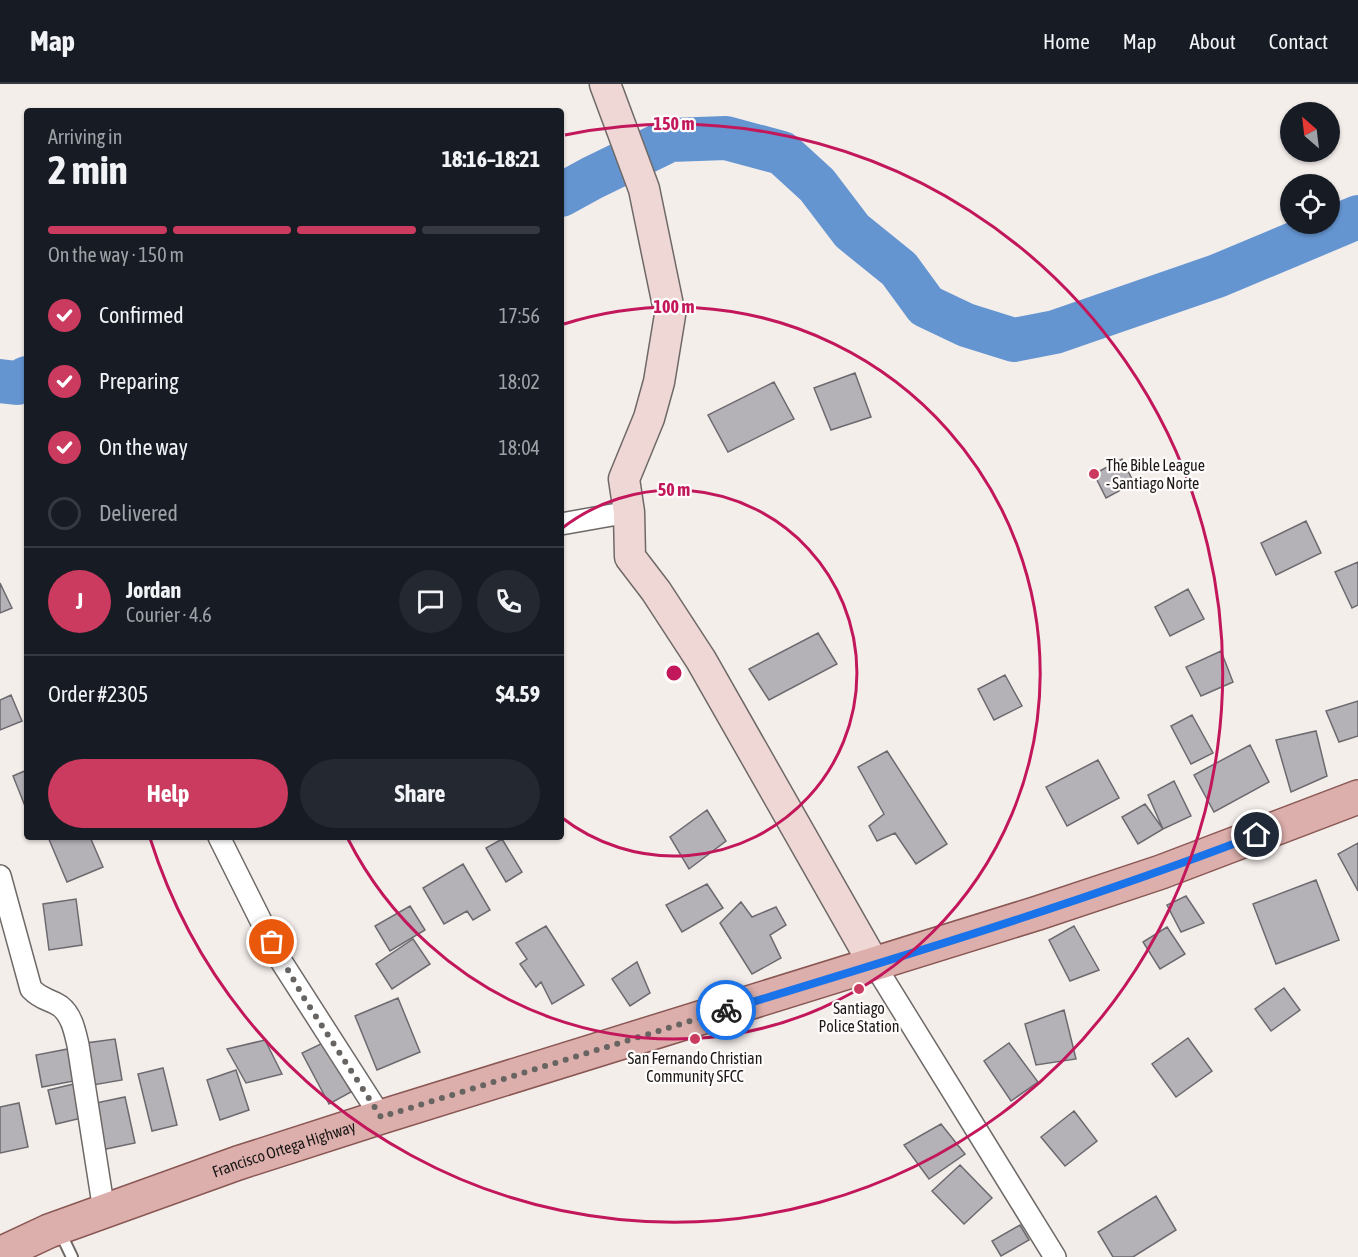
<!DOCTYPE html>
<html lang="en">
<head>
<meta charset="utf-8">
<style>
  :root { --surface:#171b24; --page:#242831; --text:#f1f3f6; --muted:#9ea1a6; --line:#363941; --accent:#cb3b5f }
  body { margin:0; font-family:"Asap Condensed",sans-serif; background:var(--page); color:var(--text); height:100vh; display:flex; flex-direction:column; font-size:22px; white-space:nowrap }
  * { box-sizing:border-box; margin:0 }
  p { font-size:20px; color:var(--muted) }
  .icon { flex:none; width:33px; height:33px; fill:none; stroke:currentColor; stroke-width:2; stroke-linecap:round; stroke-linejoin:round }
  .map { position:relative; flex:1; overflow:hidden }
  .sheet { position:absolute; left:24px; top:24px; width:540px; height:732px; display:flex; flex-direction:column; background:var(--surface); border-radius:6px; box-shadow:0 2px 4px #0004 }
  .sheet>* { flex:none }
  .needle { width:39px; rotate:332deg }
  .fabs { position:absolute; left:1280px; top:18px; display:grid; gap:12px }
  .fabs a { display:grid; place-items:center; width:60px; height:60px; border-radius:50%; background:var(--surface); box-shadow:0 2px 4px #0004; font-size:30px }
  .pin { position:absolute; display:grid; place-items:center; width:51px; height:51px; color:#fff; margin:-26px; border:3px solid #fff; border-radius:50%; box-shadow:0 2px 6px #0007 }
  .courier { position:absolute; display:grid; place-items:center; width:60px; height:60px; margin:-30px; border:4px solid #1a73e8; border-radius:50%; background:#fff; color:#222; box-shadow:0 2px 8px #0007 }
  .summary em { font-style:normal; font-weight:700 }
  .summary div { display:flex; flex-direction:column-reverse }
  .summary { display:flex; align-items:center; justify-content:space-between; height:102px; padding:0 24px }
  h1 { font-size:39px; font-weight:700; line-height:45px }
  .bar { display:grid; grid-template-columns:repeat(4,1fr); gap:9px 6px; align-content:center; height:72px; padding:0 24px }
  .bar i { height:8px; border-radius:4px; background:var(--line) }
  .bar .current { background:var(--accent) }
  .bar p { grid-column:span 4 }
  .line { display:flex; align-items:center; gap:15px; padding:0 24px; border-top:2px solid var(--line) }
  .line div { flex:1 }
  .round { display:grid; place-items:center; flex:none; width:63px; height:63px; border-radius:32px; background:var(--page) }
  ol { padding:0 24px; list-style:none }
  li { display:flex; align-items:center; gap:18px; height:66px }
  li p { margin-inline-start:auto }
  li .icon { padding:6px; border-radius:50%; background:var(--accent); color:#fff; stroke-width:4 }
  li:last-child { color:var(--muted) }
  li i { width:33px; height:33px; border:3px solid var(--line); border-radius:50% }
  .action { display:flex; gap:12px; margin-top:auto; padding:12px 24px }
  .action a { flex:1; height:69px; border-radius:36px; background:var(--accent); color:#fff; font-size:24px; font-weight:700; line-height:69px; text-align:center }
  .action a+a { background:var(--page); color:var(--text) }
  header { display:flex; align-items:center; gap:36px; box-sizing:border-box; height:84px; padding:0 30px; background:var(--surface); border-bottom:2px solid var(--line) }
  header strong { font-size:28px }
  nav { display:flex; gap:33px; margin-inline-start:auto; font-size:21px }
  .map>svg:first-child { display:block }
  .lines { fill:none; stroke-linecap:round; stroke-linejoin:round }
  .river { stroke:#6595d1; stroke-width:44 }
  .building { fill:#b5b2b7; stroke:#6c6a6f; stroke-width:1.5 }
  .lane-casing { stroke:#6e6967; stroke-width:14 }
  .street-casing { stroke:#6e6967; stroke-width:24 }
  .secondary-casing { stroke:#6e6967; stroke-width:33 }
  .primary-casing { stroke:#8a5854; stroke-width:36 }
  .lane { stroke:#fff; stroke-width:10 }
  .street { stroke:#fff; stroke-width:21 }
  .secondary { stroke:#eed7d5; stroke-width:30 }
  .primary { stroke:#dcafac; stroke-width:33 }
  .done { stroke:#676462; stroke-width:6; stroke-dasharray:0 10.8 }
  .route { stroke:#1a73e8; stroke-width:8 }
  .ring { fill:none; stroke:#c2185b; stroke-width:3 }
  .poi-dot { fill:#cb3b5f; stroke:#fffcfb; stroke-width:2 }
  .labels { text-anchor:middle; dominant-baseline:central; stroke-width:4.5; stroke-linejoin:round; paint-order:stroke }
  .poi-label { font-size:16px; fill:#1b1918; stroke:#fffcfb }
  .street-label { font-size:16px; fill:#1b1918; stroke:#fffcfb }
  .centre { fill:#c2185b; stroke:#fffcfb; stroke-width:3 }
  .ring-label { font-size:18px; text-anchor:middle; font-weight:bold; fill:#c2185b; stroke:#fffcfb; stroke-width:4.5; stroke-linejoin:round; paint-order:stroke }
</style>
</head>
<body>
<header>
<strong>Map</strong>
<nav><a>Home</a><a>Map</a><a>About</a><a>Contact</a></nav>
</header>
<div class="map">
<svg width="1358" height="1173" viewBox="0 0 1358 1173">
  <rect width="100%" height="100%" fill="#f4eeeb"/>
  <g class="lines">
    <path class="river" d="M561,111l31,-17 78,-38 56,-2 56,15 35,32 35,46 47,38 27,37 40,19 48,15 41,-8 162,-56 141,-59
      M0,297l17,2 10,-5"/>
  </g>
  <path class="building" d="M855,289l16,44 -40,13 -17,-42z
    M774,298l20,37 -66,33 -20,-37z
    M1122,375l12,24 -28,15 -12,-24z
    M1306,437l15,32 -45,22 -15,-32z
    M1358,478v43l-6,3 -17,-36z
    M0,499l12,25 -12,5z
    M1188,505l16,30 -34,17 -15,-29z
    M818,549l19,31 -68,36 -20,-31z
    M1221,567l12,31 -32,14 -15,-29z
    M1005,591l17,31 -28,14 -16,-31z
    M11,611l11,26 -22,9v-30z
    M1358,617v35l-19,6 -13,-31z
    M1192,631l21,38 -22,11 -20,-38z
    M1316,647l11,45 -36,16 -15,-52z
    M1250,661l19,37 -55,30 -20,-37z
    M887,667l60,93 -31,20 -21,-31 -18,8 -8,-15 15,-12 -26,-47z
    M1098,676l21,38 -52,28 -21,-39z
    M27,686v35l-2,1 -12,-30z
    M1174,697l17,35 -28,13 -15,-34z
    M1145,720l18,25 -25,15 -16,-27z
    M707,726l19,31 -37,28 -19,-32z
    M48,753h42l13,30 -36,15z
    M502,755l20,33 -16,10 -20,-34z
    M1358,759v48l-20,-37z
    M463,780l27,46 -17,10 -6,-9 -23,13 -21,-36z
    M1316,796l23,60 -63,24 -23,-60z
    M707,800l16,24 -41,24 -16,-27z
    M1186,812l18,27 -23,9 -14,-27z
    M76,815l6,46 -33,5 -6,-46z
    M741,818l11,15 24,-10 10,18 -16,10 11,23 -29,16 -32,-51z
    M410,822l15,24 -35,21 -15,-25z
    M546,842l38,59 -32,19 -11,-22 -5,5 -16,-23 7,-5 -11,-16z
    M1074,842l25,44 -29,11 -21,-41z
    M1167,843l18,27 -25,15 -17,-27z
    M413,855l17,25 -38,25 -16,-25z
    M637,878l13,31 -20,13 -18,-27z
    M1284,904l16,22 -29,21 -16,-22z
    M398,914l22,54 -43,18 -22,-54z
    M1064,926l12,49 -40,6 -11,-41z
    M1188,954l24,33 -36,26 -24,-33z
    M115,955l7,41 -29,5 -7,-42z
    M265,956l17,34 -36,9 -19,-34z
    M325,958l26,50 -22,12 -27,-51z
    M1009,959l29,39 -27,19 -27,-40z
    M73,964l6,32 -37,7 -6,-32z
    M163,984l14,57 -25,6 -14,-57z
    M236,986l13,40 -29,10 -13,-40z
    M78,999l8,34 -30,7 -8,-34z
    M125,1013l10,46 -34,7 -10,-46z
    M19,1019l9,44 -28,6v-46z
    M1074,1027l23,30 -32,25 -24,-29z
    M941,1040l24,30 -36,25 -25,-34z
    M960,1081l32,33 -28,26 -32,-33z
    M1156,1112l20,34 -43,27h-20l-15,-25z
    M1020,1141l9,15 -28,16 -9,-15z"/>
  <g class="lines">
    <defs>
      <path id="lane" d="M59,1146l13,27"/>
      <path id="street" d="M561,440l68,-12
        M219,753l62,124 100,156
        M0,792l31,113c12,12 17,9 29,17 12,9 15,26 18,39l26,166
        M874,880l181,293"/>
      <path id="secondary" d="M605,0l39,105 26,126 -11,67 -10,36 -25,61 5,33 1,45 26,34 45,69 173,304"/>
      <g id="primary">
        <path id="s1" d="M0,1170l49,-23 189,-68 143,-46 657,-204 123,-41 197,-75"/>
      </g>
    </defs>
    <use href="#lane" class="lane-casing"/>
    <use href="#street" class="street-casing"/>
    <use href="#secondary" class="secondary-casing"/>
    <use href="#primary" class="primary-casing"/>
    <use href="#lane" class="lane"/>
    <use href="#street" class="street"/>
    <use href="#secondary" class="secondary"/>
    <use href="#primary" class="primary"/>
  </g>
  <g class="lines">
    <path class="done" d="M272,858l32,56 77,119 345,-107"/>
    <path class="route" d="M726,926c178,-54 357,-108 531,-175"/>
  </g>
  <g class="ring">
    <path d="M561 445A183 183 0 1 1 561 733"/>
    <path d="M564 240A366 366 0 1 1 348 755"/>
    <path d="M565 51A549 549 0 1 1 150 754"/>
  </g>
  <g class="poi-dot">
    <circle cx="1094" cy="390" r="6"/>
    <circle cx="859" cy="905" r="6"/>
    <circle cx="695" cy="955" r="6"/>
  </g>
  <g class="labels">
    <g class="poi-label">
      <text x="1106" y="381" text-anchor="start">The Bible League<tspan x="1106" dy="18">- Santiago Norte</tspan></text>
      <text x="859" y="924">Santiago<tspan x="859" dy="18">Police Station</tspan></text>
      <text x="695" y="974">San Fernando Christian<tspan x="695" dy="18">Community SFCC</tspan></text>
    </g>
    <g class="street-label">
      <text stroke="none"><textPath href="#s1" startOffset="303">Francisco Ortega Highway</textPath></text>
    </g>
  </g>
  <circle cx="674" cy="589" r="9" class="centre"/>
  <g class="ring-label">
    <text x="674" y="46">150 m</text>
    <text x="674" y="229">100 m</text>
    <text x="674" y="412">50 m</text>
  </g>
</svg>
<div class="fabs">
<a><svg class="needle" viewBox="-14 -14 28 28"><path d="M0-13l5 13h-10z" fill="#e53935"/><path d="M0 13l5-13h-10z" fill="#9ea1a6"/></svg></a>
<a><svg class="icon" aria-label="locate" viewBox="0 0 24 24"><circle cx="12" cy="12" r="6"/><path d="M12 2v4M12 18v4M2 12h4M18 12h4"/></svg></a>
</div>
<div class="pin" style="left:272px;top:858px;background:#ea580c"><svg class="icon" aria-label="bag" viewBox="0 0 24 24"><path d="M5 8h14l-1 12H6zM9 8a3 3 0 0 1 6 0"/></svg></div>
<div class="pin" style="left:1257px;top:751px;background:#1f2937"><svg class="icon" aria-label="home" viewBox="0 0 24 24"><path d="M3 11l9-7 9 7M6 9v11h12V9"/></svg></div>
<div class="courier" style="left:726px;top:926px"><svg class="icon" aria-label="bike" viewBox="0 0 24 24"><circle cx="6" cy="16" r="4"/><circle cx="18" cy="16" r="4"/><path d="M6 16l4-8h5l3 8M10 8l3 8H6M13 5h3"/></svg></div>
<section class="sheet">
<div class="summary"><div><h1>2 min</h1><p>Arriving in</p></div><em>18:16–18:21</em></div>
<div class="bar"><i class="current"></i><i class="current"></i><i class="current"></i><i></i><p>On the way · 150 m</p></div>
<ol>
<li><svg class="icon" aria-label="check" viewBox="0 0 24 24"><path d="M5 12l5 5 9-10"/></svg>Confirmed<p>17:56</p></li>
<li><svg class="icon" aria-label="check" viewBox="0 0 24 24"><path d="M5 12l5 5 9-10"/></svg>Preparing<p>18:02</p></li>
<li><svg class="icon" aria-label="check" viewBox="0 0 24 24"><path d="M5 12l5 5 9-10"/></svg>On the way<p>18:04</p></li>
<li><i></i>Delivered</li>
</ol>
<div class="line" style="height:108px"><b class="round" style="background:var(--accent);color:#fff">J</b><div><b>Jordan</b><p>Courier · 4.6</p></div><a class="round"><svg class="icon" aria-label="chat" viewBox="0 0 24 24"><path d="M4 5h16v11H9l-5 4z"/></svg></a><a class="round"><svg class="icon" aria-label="phone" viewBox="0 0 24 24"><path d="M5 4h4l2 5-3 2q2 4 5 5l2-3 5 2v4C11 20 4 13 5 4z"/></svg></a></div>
<div class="line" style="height:78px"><div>Order #2305</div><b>$4.59</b></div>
<div class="action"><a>Help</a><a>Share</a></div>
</section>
</div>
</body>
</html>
